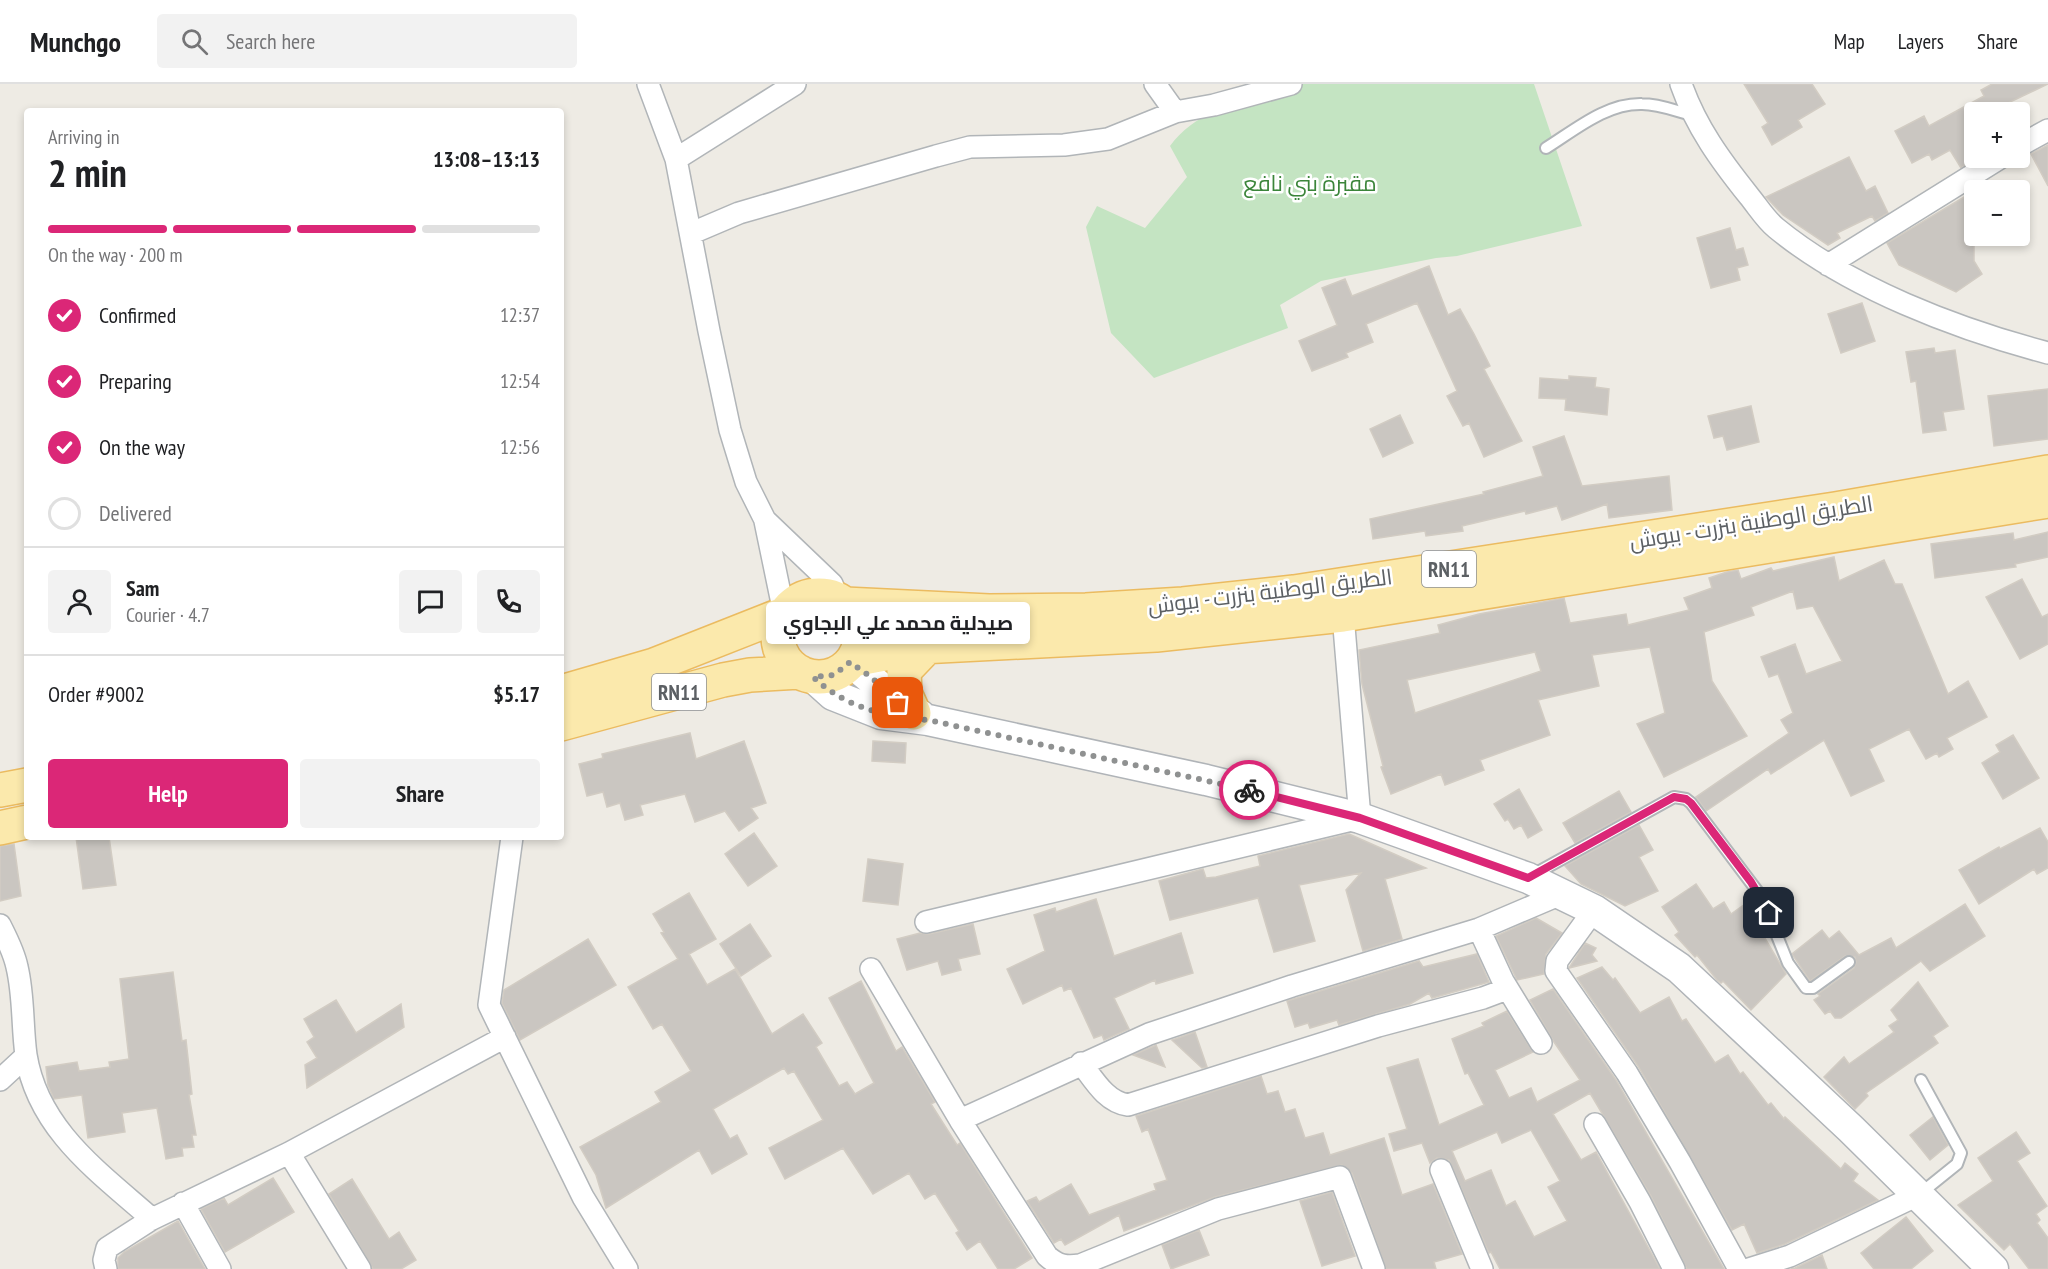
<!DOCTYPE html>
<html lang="en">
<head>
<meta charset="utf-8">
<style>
  :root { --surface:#fff; --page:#f2f2f2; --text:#202124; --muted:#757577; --line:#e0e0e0; --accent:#db2777 }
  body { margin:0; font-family:"PT Sans Narrow",Cairo,sans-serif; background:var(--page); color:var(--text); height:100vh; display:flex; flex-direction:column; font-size:22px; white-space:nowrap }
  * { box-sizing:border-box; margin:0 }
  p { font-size:20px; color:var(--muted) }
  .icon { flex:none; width:33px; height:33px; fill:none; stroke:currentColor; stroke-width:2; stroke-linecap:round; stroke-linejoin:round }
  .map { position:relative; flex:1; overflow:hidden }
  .sheet { position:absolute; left:24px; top:24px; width:540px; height:732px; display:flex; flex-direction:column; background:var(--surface); border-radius:6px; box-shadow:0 3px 9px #0003 }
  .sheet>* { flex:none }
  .controls { position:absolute; left:1964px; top:18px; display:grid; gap:12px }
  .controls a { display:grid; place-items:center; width:66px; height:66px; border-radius:6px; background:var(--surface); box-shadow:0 3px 9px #0003; font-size:30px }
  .pin { position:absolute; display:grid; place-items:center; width:51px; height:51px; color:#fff; margin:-26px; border-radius:12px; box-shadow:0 3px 9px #0006 }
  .courier { position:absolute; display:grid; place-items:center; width:60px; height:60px; margin:-30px; border:4px solid #db2777; border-radius:50%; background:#fff; color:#222; box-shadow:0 2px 8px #0007 }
  .bubble { position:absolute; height:42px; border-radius:6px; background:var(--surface); box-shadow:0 3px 9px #0003; font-size:20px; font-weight:700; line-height:42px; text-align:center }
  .overview em { font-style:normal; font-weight:700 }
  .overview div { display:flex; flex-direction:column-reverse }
  .overview { display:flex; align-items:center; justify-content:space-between; height:102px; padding:0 24px }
  h1 { font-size:39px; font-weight:700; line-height:45px }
  .bar { display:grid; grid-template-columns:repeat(4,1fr); gap:9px 6px; align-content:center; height:72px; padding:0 24px }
  .bar i { height:8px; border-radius:4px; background:var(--line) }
  .bar .current { background:var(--accent) }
  .bar p { grid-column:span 4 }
  .line { display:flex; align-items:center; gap:15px; padding:0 24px; border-top:2px solid var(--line) }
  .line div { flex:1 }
  .round { display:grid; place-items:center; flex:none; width:63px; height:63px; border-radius:6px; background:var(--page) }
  ol { padding:0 24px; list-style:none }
  li { display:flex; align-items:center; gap:18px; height:66px }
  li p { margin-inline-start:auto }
  li .icon { padding:6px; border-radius:50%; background:var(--accent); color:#fff; stroke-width:4 }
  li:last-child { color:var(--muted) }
  li i { width:33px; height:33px; border:3px solid var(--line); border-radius:50% }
  .primary-button { display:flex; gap:12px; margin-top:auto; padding:12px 24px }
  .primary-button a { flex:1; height:69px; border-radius:6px; background:var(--accent); color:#fff; font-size:24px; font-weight:700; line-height:69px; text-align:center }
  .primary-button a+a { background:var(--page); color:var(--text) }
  header { display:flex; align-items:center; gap:36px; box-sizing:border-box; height:84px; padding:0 30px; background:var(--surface); border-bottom:2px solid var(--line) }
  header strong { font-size:28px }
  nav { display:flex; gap:33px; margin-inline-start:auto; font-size:21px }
  .search { width:420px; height:54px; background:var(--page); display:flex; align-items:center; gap:15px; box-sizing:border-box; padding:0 21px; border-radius:6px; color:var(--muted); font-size:22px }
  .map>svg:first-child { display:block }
  .green { fill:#c4e4c2 }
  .building { fill:#cac6c1; stroke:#d2ccc3; stroke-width:1.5; fill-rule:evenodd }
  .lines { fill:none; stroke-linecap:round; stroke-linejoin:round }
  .lane-casing { stroke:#b1b5b8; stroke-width:14 }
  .street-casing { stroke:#b1b5b8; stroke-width:24 }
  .secondary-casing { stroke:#b0b4b8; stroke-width:33 }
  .primary-casing { stroke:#ebbb60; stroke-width:36 }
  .lane { stroke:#fff; stroke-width:10 }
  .street { stroke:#fff; stroke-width:21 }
  .secondary { stroke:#fff; stroke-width:30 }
  .primary { stroke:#fbe9ac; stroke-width:33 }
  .done { stroke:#8f9191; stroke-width:6; stroke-dasharray:0 10.8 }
  .route { stroke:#db2777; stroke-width:8 }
  .labels { text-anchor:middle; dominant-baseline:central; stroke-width:5; stroke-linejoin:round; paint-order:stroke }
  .shield { fill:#fff; stroke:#8d9092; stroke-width:1.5 }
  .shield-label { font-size:21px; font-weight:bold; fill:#5c6064 }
  .park-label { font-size:22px; fill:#3b853a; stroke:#fff }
  .street-label { font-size:22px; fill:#5c6064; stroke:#fff }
</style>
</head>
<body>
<header>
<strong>Munchgo</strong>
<div class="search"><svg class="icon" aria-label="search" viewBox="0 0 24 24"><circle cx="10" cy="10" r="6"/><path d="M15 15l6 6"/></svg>Search here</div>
<nav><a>Map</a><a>Layers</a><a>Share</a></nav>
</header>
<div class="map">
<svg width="2048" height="1185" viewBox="0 0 2048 1185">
  <rect width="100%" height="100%" fill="#eeebe4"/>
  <path class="green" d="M1296,0h238l48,142 -125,30 -21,2 -115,23 -41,24 8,23 -134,50 -43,-45 -25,-106 11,-21 48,22 42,-51 -17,-31c28,-39 83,-48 126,-62z"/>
  <path class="building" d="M1744,0h68l13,20 -27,16 4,7 -30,18 -10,-18 6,-4z
    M1992,0h56l-59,28h-15v47l-13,9 -11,-18 -18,10 -3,-6 -17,9 -17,-32 29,-15 5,10 55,-30 -3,-6z
    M2048,61v41l-17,-32z
    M1849,73l17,34 9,-5 13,27 -13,8 -3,-5 -35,17 3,5 -12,7 -45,-30 -17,-18z
    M1974,107v70l8,13 -26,18 -57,-27 -12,-22z
    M1730,144l6,22 7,-2 5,17 -11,3 3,12 -29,8 -14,-50z
    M1429,182l19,49 12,-6 14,25 16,32 -6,3 38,72 -38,16 -15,-34 -6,3 -16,-30 10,-5 -40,-88 -51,21 7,18 -27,11 2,4 -36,14 -13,-30 38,-16 -15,-37 23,-9 7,17z
    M1862,219l13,38 -34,12 -13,-39z
    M1934,264l1,5 20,-3 9,59 -21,3 3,18 -23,3 -7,-52 -5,1 -5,-30z
    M1569,292l27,2 -1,9 14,2 -2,26 -42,-5 1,-11 -27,-1 1,-20 29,2z
    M2048,305v50l-54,7 -6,-50z
    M1751,322l8,36 -32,8 -4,-14 -9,2 -6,-22z
    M1400,331l13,28 -30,14 -13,-28z
    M1564,352l18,50 87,-10 3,34 -63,8 -2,-14 -45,16 -5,-14 -31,8 -1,-3 -63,15 1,5 -37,5 -1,-5 -52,8 -3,-20 114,-25 -1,-2 60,-16 -10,-29z
    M2048,448v25l-33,7 1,3 -81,11 -4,-34 82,-11 1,7z
    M1834,473l5,24 45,-21 11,24h7l46,110 20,-13 19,36 -40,21 6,11 -14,8 -2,-4 -11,6 -17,-30 -40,20 15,32 -33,15 -27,-56 -53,34 -3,-5 -62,42 -10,-14 93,-64 -8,-13 12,-7 -15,-39 -9,3 -8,-20 34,-13 11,30 36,-13 -29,-55 -16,3 -4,-18 -42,16 3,8 -50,17 8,49 35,55 -83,41 -27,-53 28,-11 -15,-66 -58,8 7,31 -61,14 12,35 -70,25 4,10 -39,15 -4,-11 -50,20 -10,-27 2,-1 -21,-82 -3,-34 81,-17 -2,-8 41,-11 85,-16 6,25 56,-9 2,11 61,-15 -5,-12 28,-10 -3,-10 18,-6 11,-2 3,9 30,-11 2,3zM1535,568l6,19 -126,42 -8,-33z
    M2022,495l20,38 6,-3v30l-28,15 -34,-62z
    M690,649l6,26 48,-18 22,62 -15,5 7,10 -19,13 -14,-20 -30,11 -10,-28 -45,11 3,10 -18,5 -5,-17 -13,4 -4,-15 -16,4 -8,-32 24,-6 -1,-4z
    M2013,651l26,43 -36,21 -21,-36 18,-11 -4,-7z
    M873,657l33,2 -1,20 -33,-2z
    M1519,705l23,41 -14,8 -7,-13 -7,4 -6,-10 -3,2 -11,-17z
    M1619,707l12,21 -56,31 -12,-20z
    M1639,741l14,25 -14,7 19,34 -33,15 -44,-22 -16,-18z
    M2040,744l8,14v26l-11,6 -3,-5 -55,35 -20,-34 40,-23 1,2z
    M754,749l23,33 -29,20 -23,-32z
    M1349,750l77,34 -41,11 17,60 -39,12 -17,-61 15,-17 -62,12 16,56 -41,11 -16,-54 -88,22 -11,-39 44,-12 3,9 10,-1 44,-11 -2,-10z
    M76,753h33l7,48 -33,4z
    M14,760l7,52 -21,5v-55z
    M868,775l35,5 -5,41 -35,-4z
    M1696,800l17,25 11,-7 7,12 14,-10 41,70 -35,36 -28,-29 -2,2 -4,-3 -20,-25 -2,2 -20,-22 4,-3 -17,-25z
    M689,809l27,46 -27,15 18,31 28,-16 37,65 31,-20 19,29 -6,4 23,39 8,-4 8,12 19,-11 -45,-85 32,-17 35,70 6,-4 33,55 -4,2 26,41 3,-2 72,115 -18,11h-16l-18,-28 -13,9 -11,-17 3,-2 -24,-38 -10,6 -16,-26 -36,21 -30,-46 -58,31 -16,-31 54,-28 -29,-49 -6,3 -4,-6 -71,41 17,30 7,-4 10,19 -35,20 -13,-24 -93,58 -10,-33 -16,-28 81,-45 -6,-10 36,-21 -29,-47 -9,5 -25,-42 50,-28 -17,-26 3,-1 -11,-18z
    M1096,815l18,57 67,-23 12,40 -37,11 -1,-4 -41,18 15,31 -25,11 -2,-5 -8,3 -23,-50 -7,3 -2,-6 -39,19 -16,-35 38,-18 -11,-36 21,-7 1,4z
    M1965,820l20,32 -55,35 -9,-10 -80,57h-6l-5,-7 -5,3 -11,-14 6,-4 -2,-2 36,-26 2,-6 -1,-5 -10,-1 -35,25 -18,-27 30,-24 7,9 10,-8 20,24 32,-17 5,10z
    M1536,834l26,15 -16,21 -2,20 -27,6 -21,-44z
    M750,840l21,32 -30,20 -21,-32z
    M973,840l7,30 -22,5 3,11 -19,5 -4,-14 -31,9 -10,-31 23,-6 9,1z
    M588,855l28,46 -96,55 -18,-37 2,-13z
    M1585,859l11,5 -4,7 5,6 -28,7z
    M1477,870l12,28 -57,16 -3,-5 -19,11 -71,21 -2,-5 -27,8 -2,-5 -13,4 -8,-26 132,-40 4,6z
    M1602,883l11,13 2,-2 25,35 29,-16 13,24 4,-2 29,44 13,-8 12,19 3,-2 25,33 3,-2 13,16 1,-2 56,52 4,-6 13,11 -5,7 25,19 -93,44 -28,9 -13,-29 -12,6 -94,-164 -61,-88z
    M173,888l9,69 4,-1 6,54 -3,1 7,40h-4l2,12 -12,1 1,8 -17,3 -9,-51 -35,5 3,19 -37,6 -6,-43 -28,4 -6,-14 -2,-18 31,-5 2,9 31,-4 -1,-5 20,-3 -9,-80z
    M1918,898l30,44 -15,10 5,7 -72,50 2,3 -13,13 -31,-32 20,-20 5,7 45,-32 -5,-6 9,-6 -7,-10z
    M1553,905l63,91 108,189h-37l-36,-73 -61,-103 -37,21 28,46 15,-8 64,117h-160l-9,-17 -2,1 -40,-93 -12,-2 -7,5 -8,-20 -28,8 -5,-17 18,-5 -20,-61 31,-9 21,66 45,-20 -16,-32 -3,1 -13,-35 32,-13 -2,-3 25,-12 26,41 -38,18 14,28 22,-10 6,14 43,-22 -26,-38 -24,-42zM1531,1046l29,51 -12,6 19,34 -33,16 -19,-36 -9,5 -15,-36 -26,11 -13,-30 45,-19 5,11z
    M336,916l20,33 45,-29 3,23 -97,61 -2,-23 12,-7 -10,-16 7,-5 -10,-18z
    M1195,948l12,35 -5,1 -30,-28z
    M1156,961l9,22 -32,-12 21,-9z
    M1261,992l6,18 11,-3 7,21 10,-3 10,29 18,-5 7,22 54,-17 18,57 31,-11 29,70 -28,8 2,7h-50l-34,-96 -10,-8 -127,32 -91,34 -5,-16 -54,30 -4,-6 -7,4 -27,-42 9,-4 3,5 32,-18 18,31 67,-25 -2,-6 13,-4 -19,-51 -6,3 -6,-16z
    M1933,1033l15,28 -18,15 -20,-25z
    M2016,1048l14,21 -13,8 30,45 -11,8 4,6 -3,3 11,15v31h-19l-19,-25 -6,6 -46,-45 35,-24 -15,-23z
    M273,1094l21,34 -69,40 -24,-43 23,-11 4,7z
    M352,1095l37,60 10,-7 17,28 -15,9h-28l-44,-75z
    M1332,1108l23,64 -33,10 -22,-65z
    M1906,1133l27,34 -22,18h-37l-13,-16z
    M178,1137l27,48h-87v-11l6,-6z
    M1199,1146l10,25 -38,14 -9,-24z
    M1822,1171l5,14h-36l4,-1z"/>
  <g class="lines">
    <defs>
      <path id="lane" d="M1546,64c29,-18 60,-45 96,-44 17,0 34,7 50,11
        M1531,792l143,-79 12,2 5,4 70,93 27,67 18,25h7l36,-26
        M1921,1109l36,-29 4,-11 -40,-73"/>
      <path id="street" d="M648,0l28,75 33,172 21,99 16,52 19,38 67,64 7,17
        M1155,0l20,28
        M1681,0c15,43 40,77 68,112 9,11 17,24 27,32 73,60 181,101 272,125
        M2019,62l29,-16
        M676,75l119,-75
        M692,149l47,-20 197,-57 34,-9 94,-2 44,-6 67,-27 39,-7 77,-21
        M1828,181l172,-107
        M765,437l17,82 5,9
        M512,753l-23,168 94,192 44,72
        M1594,826l-37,51 -1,10 71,102 53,89 59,107
        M926,838l434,-104 -17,-203
        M0,841c7,14 14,27 17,42 7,29 5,59 9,88 12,75 73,117 126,164
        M1479,845l24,52 38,62
        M871,885l89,151 87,136c11,10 19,11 33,9l138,-56 122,-32 34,92
        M1081,979c13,17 25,39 47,42l250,-79 105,-28 24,-9
        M0,996l26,-24
        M960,1036l189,-86 143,-48 187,-57 82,-35
        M1595,1040l45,78 34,67
        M289,1069l71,116
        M1441,1086l41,99
        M183,1119l37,66
        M106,1185l-2,-9 3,-12 45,-29 137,-66 216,-116
        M1749,1185l41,-13 128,-61"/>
      <path id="secondary" d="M850,578c25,18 43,40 70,53
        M813,593l20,18 48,19 47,6 278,60 154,38 168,60 66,32 85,58 172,161 142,140"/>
      <path id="primary" d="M778 552a41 41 0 1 1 82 0a41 41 0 1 1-82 0Z
        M845,520l144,7 97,-1 97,-6 111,-12 541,-83 213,-37
        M853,576l68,-13 235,-12 187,-20 705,-114
        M561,608l93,-27 132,-52
        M914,629l-9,-20 -1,-22 23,-24
        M561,640l162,-44 27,-5 50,-3
        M0,706l27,-5
        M0,744l27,-6"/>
    </defs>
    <use href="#lane" class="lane-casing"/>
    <use href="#street" class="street-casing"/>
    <use href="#secondary" class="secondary-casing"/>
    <use href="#primary" class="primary-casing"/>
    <use href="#lane" class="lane"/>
    <use href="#street" class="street"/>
    <use href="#secondary" class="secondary"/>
    <use href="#primary" class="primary"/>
  </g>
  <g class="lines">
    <path class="done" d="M898,619l-27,-26 -21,-15 -16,13 -21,2c34,31 70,39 115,43l321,70"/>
    <path class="route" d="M1249,706l111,28 168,60 146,-81 12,2 5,4 60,79 18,31"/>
  </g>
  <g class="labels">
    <g class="shield">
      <rect x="1422" y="467" width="54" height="36" rx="4.5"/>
      <rect x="652" y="590" width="54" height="36" rx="4.5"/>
    </g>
    <g class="shield-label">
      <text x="1449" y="485">RN11</text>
      <text x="679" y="608">RN11</text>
    </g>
    <g class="park-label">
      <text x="1310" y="99">مقبرة بني نافع</text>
    </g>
    <g class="street-label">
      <text transform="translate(1751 438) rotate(-9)">الطريق الوطنية بنزرت - ببوش</text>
      <text transform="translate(1270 507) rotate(-7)">الطريق الوطنية بنزرت - ببوش</text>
    </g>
  </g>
</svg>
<div class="controls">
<a>+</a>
<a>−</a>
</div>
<div class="pin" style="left:898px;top:619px;background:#ea580c"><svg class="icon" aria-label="bag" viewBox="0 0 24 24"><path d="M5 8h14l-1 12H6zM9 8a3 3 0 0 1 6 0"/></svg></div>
<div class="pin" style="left:1769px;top:829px;background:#1f2937"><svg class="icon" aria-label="home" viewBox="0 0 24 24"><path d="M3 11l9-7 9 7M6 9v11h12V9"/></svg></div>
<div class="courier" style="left:1249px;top:706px"><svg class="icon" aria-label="bike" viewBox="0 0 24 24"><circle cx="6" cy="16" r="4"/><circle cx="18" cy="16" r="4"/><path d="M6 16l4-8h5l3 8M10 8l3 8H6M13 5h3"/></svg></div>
<div class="bubble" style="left:766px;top:518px;width:264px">صيدلية محمد علي البجاوي</div>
<section class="sheet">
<div class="overview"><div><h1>2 min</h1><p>Arriving in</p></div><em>13:08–13:13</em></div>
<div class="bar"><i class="current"></i><i class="current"></i><i class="current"></i><i></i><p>On the way · 200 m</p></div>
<ol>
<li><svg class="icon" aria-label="check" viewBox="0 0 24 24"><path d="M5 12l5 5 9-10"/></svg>Confirmed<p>12:37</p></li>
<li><svg class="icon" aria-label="check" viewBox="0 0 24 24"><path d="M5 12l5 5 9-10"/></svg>Preparing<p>12:54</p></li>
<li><svg class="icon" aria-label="check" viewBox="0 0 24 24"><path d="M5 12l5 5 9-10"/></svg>On the way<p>12:56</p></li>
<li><i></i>Delivered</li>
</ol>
<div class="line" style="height:108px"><a class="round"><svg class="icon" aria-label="person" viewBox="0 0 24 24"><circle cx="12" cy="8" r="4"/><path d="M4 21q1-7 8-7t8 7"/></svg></a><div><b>Sam</b><p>Courier · 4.7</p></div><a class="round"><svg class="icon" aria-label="chat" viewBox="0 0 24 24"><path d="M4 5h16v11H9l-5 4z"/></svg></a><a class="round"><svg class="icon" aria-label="phone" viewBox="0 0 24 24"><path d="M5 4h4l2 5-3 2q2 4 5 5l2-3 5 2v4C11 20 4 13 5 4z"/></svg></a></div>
<div class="line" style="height:78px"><div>Order #9002</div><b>$5.17</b></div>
<div class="primary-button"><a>Help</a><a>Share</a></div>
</section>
</div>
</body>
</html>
